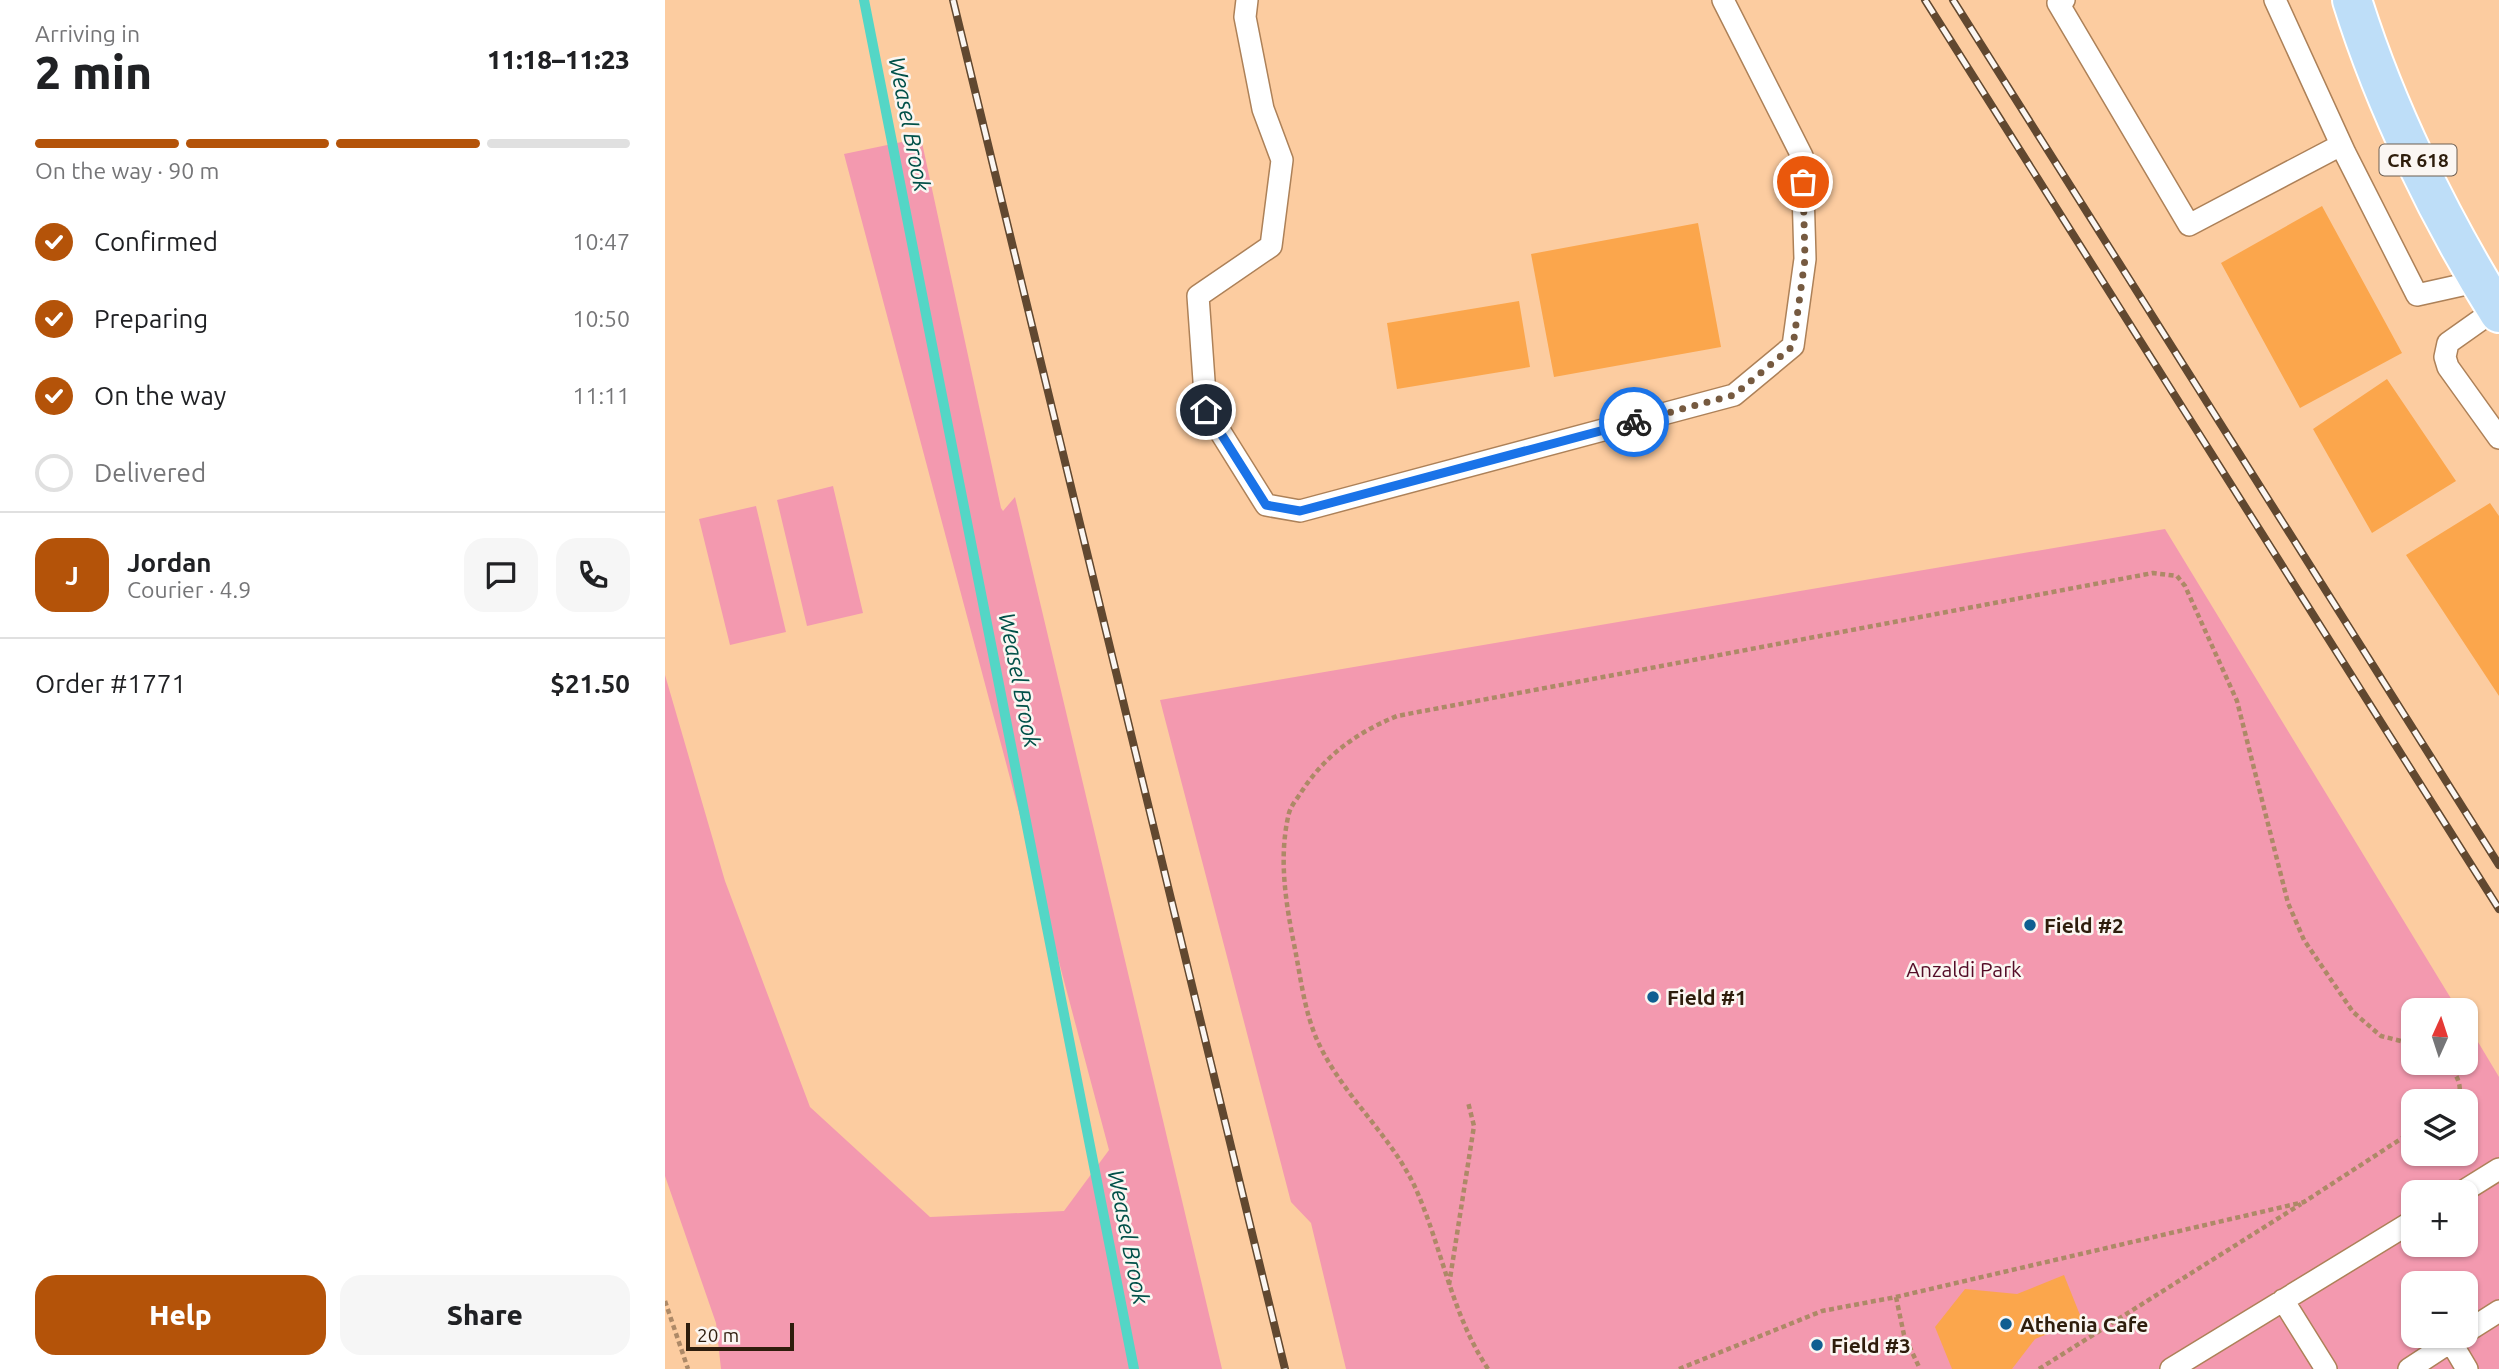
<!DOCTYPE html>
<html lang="en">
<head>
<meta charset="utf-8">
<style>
  :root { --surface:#fff; --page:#f6f6f6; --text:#202124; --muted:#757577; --line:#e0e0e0; --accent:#b45309 }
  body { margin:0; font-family:Ubuntu,sans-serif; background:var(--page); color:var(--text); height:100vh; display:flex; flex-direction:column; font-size:26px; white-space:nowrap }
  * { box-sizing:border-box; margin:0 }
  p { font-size:23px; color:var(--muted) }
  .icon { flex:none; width:38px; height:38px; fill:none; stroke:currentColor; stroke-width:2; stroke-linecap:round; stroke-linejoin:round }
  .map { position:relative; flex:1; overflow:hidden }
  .details { display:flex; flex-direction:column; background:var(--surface); width:665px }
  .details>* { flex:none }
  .needle { width:46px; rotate:3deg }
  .controls { position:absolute; left:1736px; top:998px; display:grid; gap:14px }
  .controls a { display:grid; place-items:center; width:77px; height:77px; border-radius:14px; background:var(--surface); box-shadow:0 2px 5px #0004; font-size:35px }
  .scale { position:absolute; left:21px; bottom:18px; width:108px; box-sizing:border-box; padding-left:7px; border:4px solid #2e1d0c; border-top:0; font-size:19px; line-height:24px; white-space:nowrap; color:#2e1d0c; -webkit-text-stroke:5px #fbf6f2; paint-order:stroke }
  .pin { position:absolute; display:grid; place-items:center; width:60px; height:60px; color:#fff; margin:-30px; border:4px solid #fff; border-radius:50%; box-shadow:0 2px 7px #0007 }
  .courier { position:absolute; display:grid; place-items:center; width:70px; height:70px; margin:-35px; border:5px solid #1a73e8; border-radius:50%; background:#fff; color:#222; box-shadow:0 2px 9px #0007 }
  .summary em { font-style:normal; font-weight:800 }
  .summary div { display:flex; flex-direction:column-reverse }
  .summary { display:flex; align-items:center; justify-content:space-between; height:119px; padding:0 35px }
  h1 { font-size:46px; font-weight:800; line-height:52px }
  .bar { display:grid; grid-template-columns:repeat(4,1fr); gap:10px 7px; align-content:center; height:84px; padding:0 35px }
  .bar i { height:9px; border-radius:5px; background:var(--line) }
  .bar .on { background:var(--accent) }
  .bar p { grid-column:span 4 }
  .line { display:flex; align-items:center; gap:18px; padding:0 35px; border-top:2px solid var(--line) }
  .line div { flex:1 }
  .round { display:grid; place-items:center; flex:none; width:74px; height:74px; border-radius:21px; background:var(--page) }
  ol { padding:0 35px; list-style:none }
  li { display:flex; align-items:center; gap:21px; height:77px }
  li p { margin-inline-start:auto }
  li .icon { padding:7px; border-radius:50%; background:var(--accent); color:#fff; stroke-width:4 }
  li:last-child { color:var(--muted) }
  li i { width:38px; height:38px; border:4px solid var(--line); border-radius:50% }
  .action { display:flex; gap:14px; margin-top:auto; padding:14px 35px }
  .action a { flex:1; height:80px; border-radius:21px; background:var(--accent); color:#fff; font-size:28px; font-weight:800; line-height:80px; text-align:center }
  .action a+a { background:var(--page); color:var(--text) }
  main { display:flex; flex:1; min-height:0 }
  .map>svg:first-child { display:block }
  .green { fill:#f399af; fill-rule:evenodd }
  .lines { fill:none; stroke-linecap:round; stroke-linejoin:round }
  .stream { stroke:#54d6c6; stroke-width:10 }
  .building { fill:#fba64c }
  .lane-casing { stroke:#ad8158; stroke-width:24 }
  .primary-casing { stroke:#fff; stroke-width:42 }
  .path { stroke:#ad8967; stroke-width:4.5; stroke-dasharray:5 3.5; stroke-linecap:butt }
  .lane { stroke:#fff; stroke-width:21 }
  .primary { stroke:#bedef8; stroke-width:38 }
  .rail-casing { stroke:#614830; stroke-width:8 }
  .rail { stroke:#fbf6f2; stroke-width:5; stroke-dasharray:16; stroke-linecap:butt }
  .done { stroke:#765a40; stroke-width:7; stroke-dasharray:0 12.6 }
  .route { stroke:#1a73e8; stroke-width:9 }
  .poi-dot { fill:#0f5e91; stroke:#fbf6f2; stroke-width:2.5 }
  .labels { text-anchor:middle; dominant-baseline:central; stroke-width:5; stroke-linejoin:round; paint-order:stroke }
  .shield { fill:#fbf6f2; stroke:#6c5e51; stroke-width:2 }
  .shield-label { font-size:19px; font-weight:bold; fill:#2e1d0c }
  .poi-label { font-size:21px; font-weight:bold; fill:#2e1d0c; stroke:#fbf6f2; text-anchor:start }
  .park-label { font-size:21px; fill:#540c27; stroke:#fbf6f2 }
  .water-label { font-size:23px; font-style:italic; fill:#005048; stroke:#fbf6f2 }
</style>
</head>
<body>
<main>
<section class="details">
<div class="summary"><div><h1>2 min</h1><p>Arriving in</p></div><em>11:18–11:23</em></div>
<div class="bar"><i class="on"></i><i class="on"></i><i class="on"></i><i></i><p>On the way · 90 m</p></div>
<ol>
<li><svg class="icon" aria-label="check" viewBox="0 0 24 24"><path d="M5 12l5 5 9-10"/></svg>Confirmed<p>10:47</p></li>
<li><svg class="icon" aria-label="check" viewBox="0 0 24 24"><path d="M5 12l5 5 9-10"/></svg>Preparing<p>10:50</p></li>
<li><svg class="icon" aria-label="check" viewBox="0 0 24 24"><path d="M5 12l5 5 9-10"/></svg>On the way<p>11:11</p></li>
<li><i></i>Delivered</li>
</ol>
<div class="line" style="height:126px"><b class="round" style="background:var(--accent);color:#fff">J</b><div><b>Jordan</b><p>Courier · 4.9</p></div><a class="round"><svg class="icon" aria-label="chat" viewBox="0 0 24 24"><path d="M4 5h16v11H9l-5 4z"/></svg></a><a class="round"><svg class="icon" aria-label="phone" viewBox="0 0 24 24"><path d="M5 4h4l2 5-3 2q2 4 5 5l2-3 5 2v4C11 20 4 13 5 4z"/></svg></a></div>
<div class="line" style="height:91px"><div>Order #1771</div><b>$21.50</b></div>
<div class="action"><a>Help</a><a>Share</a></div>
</section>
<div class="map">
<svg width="1834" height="1369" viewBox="0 0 1834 1369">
  <rect width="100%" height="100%" fill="#fccca0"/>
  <path class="green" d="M256,138l80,370 2,3 12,-14 207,872h-501l-5,-46 -51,-147v-501l60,206 85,226 120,110 134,-6 45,-61 -265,-996z
    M168,486l30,127 -56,13 -30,-126z
    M91,506l30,126 -56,13 -31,-126z
    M1500,529l293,481h-45v52h53v-40l33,55v292h-1153l-35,-146 -20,-21 -131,-502zM1748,1101h53v52h-53zM1748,1192h53v52h-53zM1748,1283h53v52h-53z"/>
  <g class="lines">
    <path class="stream" d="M199,0l270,1369"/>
  </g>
  <path class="building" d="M1657,206l80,147 -102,55 -79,-145z
    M1033,223l23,124 -167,30 -23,-123z
    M854,301l11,66 -133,22 -10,-66z
    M1722,379l69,102 -84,52 -59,-104z
    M1825,503l9,13v180l-93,-141z
    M1399,1275l18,45 -47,19 -23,30h-60l-17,-42 30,-38 52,5z"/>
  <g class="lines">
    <defs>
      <path id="lane" d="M582,0l-2,17 18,92 19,51 -11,86 -73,50 8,113 60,96 34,6 434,-116 59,-49 12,-87 -3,-103 -79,-156
        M1399,0l-6,3 131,222 152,-80
        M1610,0l70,153 72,142 63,-14
        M1831,309l-48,34 -3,14 3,10 51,71
        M1797,1192l37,-23
        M1618,1300l43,69
        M1801,1332l33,-21
        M1786,1342l16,27
        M1506,1369l242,-148
        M1744,1369l52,-34"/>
      <path id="primary" d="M1687,0c33,106 88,219 147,313"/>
    </defs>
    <use href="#lane" class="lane-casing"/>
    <use href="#primary" class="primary-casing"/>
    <path class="path" d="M1782,1062c10,14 16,22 11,39
      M784,1285l25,-159 -6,-24
      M1231,1297l8,38 16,34
      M0,1301l23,68
      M823,1369c-37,-56 -46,-122 -73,-182 -25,-53 -72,-91 -97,-145 -13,-28 -17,-62 -23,-93 -9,-44 -17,-91 -6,-136 2,-7 7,-13 11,-19 24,-38 56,-61 97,-78l756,-143 24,3 8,10 52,115 51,202 16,37 49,72 28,24 32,8
      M1014,1369l143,-58 74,-14 408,-95 109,-71
      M1374,1369l262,-165"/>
    <use href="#lane" class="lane"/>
    <use href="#primary" class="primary"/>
    <defs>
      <path id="rail" d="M288,0l332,1369
        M1260,0l574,909
        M1288,0l546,865"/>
    </defs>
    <use href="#rail" class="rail-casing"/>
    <use href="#rail" class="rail"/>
  </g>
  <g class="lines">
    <path class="done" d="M969,422l100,-27 59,-49 12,-87 -2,-77"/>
    <path class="route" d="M541,410l60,95 34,6 334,-89"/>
  </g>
  <g class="poi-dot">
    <circle cx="1365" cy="925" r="7"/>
    <circle cx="988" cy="997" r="7"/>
    <circle cx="1341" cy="1324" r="7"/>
    <circle cx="1152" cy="1345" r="7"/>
  </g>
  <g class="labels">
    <rect class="shield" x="1714.5" y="144.5" width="77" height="31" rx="5"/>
    <g class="shield-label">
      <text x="1753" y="160">CR 618</text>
    </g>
    <g class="poi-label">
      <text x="1379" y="925">Field #2</text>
      <text x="1002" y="997">Field #1</text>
      <text x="1355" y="1324">Athenia Cafe</text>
      <text x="1166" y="1345">Field #3</text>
    </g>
    <g class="park-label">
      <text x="1299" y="969">Anzaldi Park</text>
    </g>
    <g class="water-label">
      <text transform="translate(245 124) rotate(79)">Weasel Brook</text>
      <text transform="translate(355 680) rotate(79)">Weasel Brook</text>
      <text transform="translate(464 1237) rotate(79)">Weasel Brook</text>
    </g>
  </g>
</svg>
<div class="controls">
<a><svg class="needle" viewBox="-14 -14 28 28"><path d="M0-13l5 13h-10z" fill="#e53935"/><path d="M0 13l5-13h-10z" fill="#757577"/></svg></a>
<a><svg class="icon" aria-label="layers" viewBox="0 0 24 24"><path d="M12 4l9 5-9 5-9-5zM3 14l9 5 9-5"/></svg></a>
<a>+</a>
<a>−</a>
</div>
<div class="scale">20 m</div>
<div class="pin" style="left:1138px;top:182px;background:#ea580c"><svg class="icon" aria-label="bag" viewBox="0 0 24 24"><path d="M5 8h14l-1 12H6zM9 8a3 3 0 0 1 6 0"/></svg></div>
<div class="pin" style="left:541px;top:410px;background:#1f2937"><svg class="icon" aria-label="home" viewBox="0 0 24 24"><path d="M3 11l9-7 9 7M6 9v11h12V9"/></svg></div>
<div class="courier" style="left:969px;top:422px"><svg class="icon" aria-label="bike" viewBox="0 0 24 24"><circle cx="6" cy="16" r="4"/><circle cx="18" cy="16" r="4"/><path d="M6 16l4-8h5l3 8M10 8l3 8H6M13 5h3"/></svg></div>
</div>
</main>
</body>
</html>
